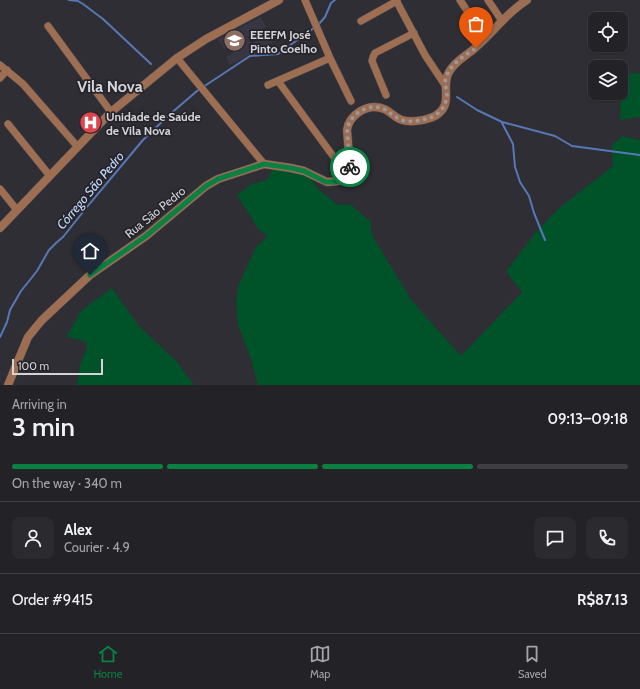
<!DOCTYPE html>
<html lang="en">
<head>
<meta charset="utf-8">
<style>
  :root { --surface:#232227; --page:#2b2a2f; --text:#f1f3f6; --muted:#a3a4a7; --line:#403f44; --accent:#0b8043 }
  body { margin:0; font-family:Cabin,sans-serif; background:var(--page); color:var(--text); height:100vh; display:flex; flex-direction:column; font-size:15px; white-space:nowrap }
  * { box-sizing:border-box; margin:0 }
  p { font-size:13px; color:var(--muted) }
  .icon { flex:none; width:22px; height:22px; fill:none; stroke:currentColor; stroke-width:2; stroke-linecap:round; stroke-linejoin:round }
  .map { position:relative; height:385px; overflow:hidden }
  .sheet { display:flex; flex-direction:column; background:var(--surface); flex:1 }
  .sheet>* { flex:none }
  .controls { position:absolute; left:588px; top:12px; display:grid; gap:8px }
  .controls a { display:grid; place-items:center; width:40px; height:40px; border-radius:8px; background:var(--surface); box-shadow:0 1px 3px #0004,0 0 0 1px var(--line); font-size:20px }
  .scale { position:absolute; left:12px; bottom:10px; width:91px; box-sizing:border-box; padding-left:4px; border:2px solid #d4d3d7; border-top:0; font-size:11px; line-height:14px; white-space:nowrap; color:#d4d3d7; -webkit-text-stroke:3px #25242a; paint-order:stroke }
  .pin { position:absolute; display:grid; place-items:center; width:34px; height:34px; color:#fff; margin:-41px -17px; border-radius:50% 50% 50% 0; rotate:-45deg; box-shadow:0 0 4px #0007 }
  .pin .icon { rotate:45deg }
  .courier { position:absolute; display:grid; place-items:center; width:40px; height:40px; margin:-20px; border:3px solid #0b8043; border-radius:50%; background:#fff; color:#222; box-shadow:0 1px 5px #0007 }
  .head em { font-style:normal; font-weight:600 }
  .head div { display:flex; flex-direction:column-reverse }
  .head { display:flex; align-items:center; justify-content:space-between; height:68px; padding:0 12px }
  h1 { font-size:26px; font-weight:600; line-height:30px }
  .bar { display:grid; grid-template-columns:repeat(4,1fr); gap:6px 4px; align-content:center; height:48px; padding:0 12px }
  .bar i { height:5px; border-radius:3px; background:var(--line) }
  .bar .current { background:var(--accent) }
  .bar p { grid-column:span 4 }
  .line { display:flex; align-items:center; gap:10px; padding:0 12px; border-top:1px solid var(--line) }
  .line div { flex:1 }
  .round { display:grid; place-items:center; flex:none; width:42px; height:42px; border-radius:8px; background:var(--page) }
  .tab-bar { display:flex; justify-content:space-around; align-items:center; height:56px; border-top:1px solid var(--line); background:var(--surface); font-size:11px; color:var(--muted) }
  .tab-bar a { display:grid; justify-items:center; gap:2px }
  .tab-bar .current { color:var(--accent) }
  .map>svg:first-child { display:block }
  .built { fill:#393643 }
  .green { fill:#005229 }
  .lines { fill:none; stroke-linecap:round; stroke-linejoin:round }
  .stream { stroke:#5778b6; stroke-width:2 }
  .minor-casing { stroke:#4d4c51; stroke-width:8 }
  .tertiary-casing { stroke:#4d4c51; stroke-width:9 }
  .minor { stroke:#9e6e52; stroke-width:7 }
  .tertiary { stroke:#9e6e52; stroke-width:8 }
  .done { stroke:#9a999e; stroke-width:4; stroke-dasharray:0 7.2 }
  .route { stroke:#0b8043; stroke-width:5 }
  .labels { text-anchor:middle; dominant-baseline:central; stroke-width:3.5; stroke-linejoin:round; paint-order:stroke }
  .poi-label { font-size:12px; font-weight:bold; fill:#d4d3d7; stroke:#25242a; text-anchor:start }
  .street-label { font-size:12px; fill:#d4d3d7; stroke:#25242a }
  .water-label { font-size:13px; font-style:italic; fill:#c6dafe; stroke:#25242a }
  .district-label { font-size:16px; font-weight:bold; fill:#d4d3d7; stroke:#25242a }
</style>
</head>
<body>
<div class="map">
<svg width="640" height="385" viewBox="0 0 640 385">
  <rect width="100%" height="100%" fill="#2f2e34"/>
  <path class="built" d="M261,17l5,10 -18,10 3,6 18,-9 4,9 -43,22 -4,-8 12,-7 -3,-7 -11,6 -6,-10z"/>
  <path class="green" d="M640,73v44l-20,3 1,-46z
    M622,136l18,4v245h-382l-7,-26 -13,-34 -2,-22 2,-16 18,-40 11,-10 -3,-4 -6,-4 -21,-34 15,-11 15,-4 7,-13 35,8 7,12 22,18 12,-1 21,18v10l4,8 37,61 49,55 61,-64 -16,-21 31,-40 22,-23 54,-42 -1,-21z
    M112,288l27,38 39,37 16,22h-117l3,-20 7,-18 -3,-6 -18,-4 16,-27z"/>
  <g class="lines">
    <path class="stream" d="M69,0l9,1 5,3 20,15 48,45
      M318,25l7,-8 6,-14 4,-3
      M457,97l20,13 25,12 53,14 17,10 68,9
      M502,123l11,21 2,23 5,15 9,14 5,17 11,27
      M0,337l7,-15 3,-12 11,-19 16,-20 12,-21 7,-7 7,-6 24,-30 56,-67 26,-25 28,-24 53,-35 28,-2 36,-26"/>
    <defs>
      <path id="minor" d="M305,0l25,58 21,43
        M396,0l29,55 20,30
        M460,0l17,26
        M488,0l14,21
        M361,21l36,-20
        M48,26l63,86
        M177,58l87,106
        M0,65l23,19 54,62
        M0,78l7,-8
        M278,81l69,94
        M268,85l62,-27
        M386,95l-14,-34 1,-4 2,-4 39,-20
        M8,124l42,52
        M0,189l17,21"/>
      <path id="tertiary" d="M0,228l111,-116 66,-54 29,-19 73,-39
        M8,385l20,-48 14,-17 48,-45 56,-39 60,-50 12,-7 46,-15 27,4 13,3 23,11 11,-1 9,-6 3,-8 -3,-37c2,-15 21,-28 37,-21 6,2 11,9 18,11 9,3 25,0 33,-4 20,-12 5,-29 14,-44 6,-11 17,-16 26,-24 18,-15 32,-36 52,-48"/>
    </defs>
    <use href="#minor" class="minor-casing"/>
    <use href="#tertiary" class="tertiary-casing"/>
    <use href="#minor" class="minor"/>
    <use href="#tertiary" class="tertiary"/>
  </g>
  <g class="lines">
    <path class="done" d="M350,167l-3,-37c2,-15 21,-28 37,-21 6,3 11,9 18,11 8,3 22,0 30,-3 10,-4 15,-14 15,-24 -1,-6 -3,-10 -1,-15 4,-14 18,-22 30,-30"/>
    <path class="route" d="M90,275l56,-39 60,-50 12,-7 46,-15 27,4 13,3 22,11h9l9,-4 3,-3 3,-8"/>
  </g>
  <defs>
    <symbol id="school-disc" viewBox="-11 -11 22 22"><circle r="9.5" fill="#8d6e63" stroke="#25242a"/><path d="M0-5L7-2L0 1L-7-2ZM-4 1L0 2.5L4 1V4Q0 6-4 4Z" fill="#fff"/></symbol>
    <symbol id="hospital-disc" viewBox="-11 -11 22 22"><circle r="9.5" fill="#e0444e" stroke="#25242a"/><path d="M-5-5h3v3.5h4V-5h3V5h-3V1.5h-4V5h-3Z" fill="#fff"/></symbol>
  </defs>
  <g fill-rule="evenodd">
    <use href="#school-disc" x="222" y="28" width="25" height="25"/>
    <use href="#hospital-disc" x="78" y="110" width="25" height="25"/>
  </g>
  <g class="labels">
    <g class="poi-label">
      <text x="250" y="34">EEEFM José<tspan x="250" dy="14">Pinto Coelho</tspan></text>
      <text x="106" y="116">Unidade de Saúde<tspan x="106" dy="14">de Vila Nova</tspan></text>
    </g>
    <g class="street-label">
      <text transform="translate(155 212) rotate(-39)">Rua São Pedro</text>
    </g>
    <g class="water-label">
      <text transform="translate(90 190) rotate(-50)">Córrego São Pedro</text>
    </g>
    <g class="district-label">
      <text x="110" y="86">Vila Nova</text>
    </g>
  </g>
</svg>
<div class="controls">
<a><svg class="icon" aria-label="locate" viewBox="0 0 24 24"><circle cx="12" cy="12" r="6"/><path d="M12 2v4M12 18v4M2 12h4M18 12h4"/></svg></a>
<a><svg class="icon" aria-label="layers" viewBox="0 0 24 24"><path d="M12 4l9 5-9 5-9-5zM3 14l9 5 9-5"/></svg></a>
</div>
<div class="scale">100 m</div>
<div class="pin" style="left:476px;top:48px;background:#ea580c"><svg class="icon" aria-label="bag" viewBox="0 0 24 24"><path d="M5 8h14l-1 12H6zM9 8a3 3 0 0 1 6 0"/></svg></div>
<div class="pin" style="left:90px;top:275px;background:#1f2937"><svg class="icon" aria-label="home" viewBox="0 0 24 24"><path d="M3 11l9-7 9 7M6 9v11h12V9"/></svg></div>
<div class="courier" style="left:350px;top:167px"><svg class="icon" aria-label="bike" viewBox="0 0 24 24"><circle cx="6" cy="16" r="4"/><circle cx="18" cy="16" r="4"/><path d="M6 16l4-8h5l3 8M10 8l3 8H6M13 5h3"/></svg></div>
</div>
<section class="sheet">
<div class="head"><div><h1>3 min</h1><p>Arriving in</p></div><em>09:13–09:18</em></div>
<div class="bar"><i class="current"></i><i class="current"></i><i class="current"></i><i></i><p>On the way · 340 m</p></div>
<div class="line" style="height:72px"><a class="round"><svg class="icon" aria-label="person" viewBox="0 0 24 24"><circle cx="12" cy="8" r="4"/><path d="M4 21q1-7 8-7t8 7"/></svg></a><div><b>Alex</b><p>Courier · 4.9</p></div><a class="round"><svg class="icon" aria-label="chat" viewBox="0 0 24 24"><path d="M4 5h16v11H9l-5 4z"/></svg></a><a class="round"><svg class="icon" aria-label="phone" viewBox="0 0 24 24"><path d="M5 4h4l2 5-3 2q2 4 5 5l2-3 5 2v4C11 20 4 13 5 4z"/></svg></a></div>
<div class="line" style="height:52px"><div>Order #9415</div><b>R$87.13</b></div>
</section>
<nav class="tab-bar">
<a class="current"><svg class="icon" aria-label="home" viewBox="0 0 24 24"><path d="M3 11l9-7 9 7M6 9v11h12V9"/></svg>Home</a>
<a><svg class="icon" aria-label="map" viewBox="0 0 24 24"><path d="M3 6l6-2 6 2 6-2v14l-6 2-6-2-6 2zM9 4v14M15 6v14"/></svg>Map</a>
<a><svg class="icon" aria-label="saved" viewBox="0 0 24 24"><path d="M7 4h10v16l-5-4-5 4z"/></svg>Saved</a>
</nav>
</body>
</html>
